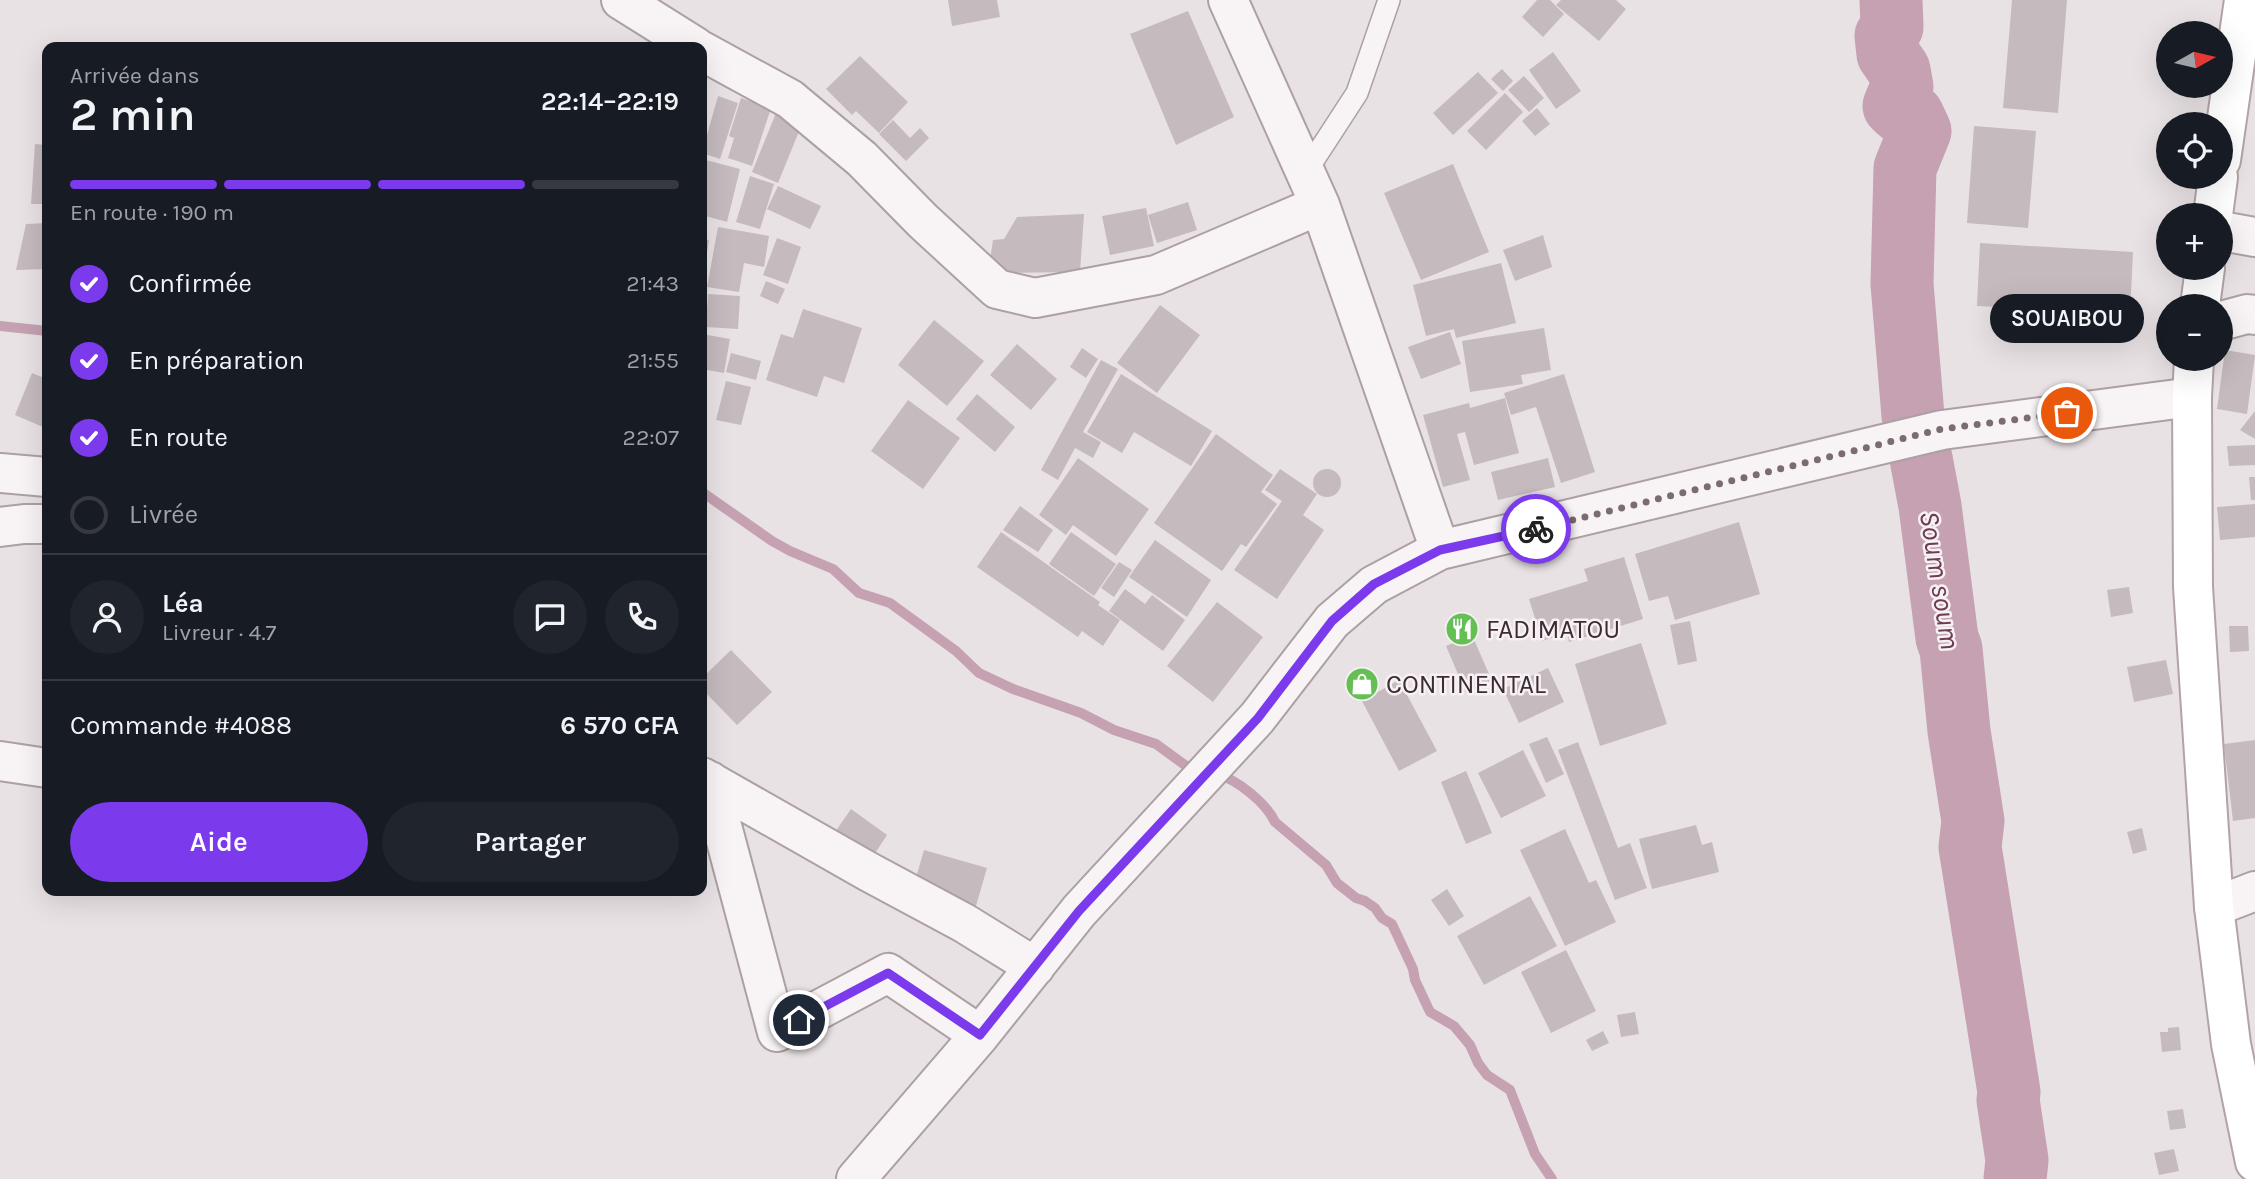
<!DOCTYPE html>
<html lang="fr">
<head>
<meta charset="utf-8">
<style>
  :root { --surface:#171b24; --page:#20242c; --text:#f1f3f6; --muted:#9ea1a6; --line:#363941; --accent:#7c3aed }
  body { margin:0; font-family:Karla,sans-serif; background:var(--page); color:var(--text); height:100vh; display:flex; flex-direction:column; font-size:26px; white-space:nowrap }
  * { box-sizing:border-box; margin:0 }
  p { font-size:23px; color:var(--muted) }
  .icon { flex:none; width:38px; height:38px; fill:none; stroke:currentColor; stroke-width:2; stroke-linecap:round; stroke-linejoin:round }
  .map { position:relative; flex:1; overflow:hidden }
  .sheet { position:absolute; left:42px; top:42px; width:665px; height:854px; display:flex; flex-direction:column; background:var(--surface); border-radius:14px; box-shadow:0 7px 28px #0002 }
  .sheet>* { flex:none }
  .needle { width:46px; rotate:82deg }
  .fabs { position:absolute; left:2156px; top:21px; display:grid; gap:14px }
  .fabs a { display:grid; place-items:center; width:77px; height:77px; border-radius:50%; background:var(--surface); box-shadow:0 7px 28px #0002; font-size:35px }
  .pin { position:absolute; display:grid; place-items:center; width:60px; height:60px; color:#fff; margin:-30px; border:4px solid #fff; border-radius:50%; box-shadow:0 2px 7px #0007 }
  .courier { position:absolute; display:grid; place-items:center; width:70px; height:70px; margin:-35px; border:5px solid #7c3aed; border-radius:50%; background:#fff; color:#222; box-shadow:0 2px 9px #0007 }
  .bubble { position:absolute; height:49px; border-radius:24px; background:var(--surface); box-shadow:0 7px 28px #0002; font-size:23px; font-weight:600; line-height:49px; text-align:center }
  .head em { font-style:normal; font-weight:600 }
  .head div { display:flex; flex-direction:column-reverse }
  .head { display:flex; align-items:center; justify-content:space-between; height:119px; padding:0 28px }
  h1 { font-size:46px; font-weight:600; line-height:52px }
  .bar { display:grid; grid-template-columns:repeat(4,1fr); gap:10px 7px; align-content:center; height:84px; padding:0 28px }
  .bar i { height:9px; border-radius:5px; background:var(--line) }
  .bar .current { background:var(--accent) }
  .bar p { grid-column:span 4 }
  .line { display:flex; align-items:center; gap:18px; padding:0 28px; border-top:2px solid var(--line) }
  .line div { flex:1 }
  .round { display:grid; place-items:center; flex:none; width:74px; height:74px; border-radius:37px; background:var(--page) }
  ol { padding:0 28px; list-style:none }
  li { display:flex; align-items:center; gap:21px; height:77px }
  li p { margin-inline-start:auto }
  li .icon { padding:7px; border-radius:50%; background:var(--accent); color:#fff; stroke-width:4 }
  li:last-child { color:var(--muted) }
  li i { width:38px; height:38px; border:4px solid var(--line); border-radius:50% }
  .cta { display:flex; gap:14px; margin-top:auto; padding:14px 28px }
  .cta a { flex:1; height:80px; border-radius:42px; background:var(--accent); color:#fff; font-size:28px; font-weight:600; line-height:80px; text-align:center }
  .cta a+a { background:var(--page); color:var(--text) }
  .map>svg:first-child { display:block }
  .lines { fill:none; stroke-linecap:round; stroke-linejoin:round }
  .stream { stroke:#c5a1b2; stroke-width:10 }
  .river { stroke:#c5a1b2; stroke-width:63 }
  .building { fill:#c5babe }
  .service-casing { stroke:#aca0a5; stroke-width:24 }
  .minor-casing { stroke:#aca0a5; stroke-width:42 }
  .primary-casing { stroke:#b3a3a9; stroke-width:42 }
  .service { stroke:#f8f4f5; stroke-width:21 }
  .minor { stroke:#f8f4f5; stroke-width:38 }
  .primary { stroke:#fff; stroke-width:38 }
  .done { stroke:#7a6c71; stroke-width:7; stroke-dasharray:0 12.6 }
  .route { stroke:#7c3aed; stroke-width:9 }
  .labels { text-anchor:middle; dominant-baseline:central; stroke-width:5; stroke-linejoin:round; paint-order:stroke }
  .poi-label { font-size:26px; fill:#3f2c33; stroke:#f6f1f4; text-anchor:start }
  .water-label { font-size:28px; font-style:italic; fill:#6e3b51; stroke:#f6f1f4 }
</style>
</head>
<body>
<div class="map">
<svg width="2255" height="1179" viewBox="0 0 2255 1179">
  <rect width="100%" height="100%" fill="#e9e2e5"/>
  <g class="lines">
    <path class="stream" d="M0,326l47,5
      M702,492l70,49 18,10 43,18 26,24 31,10 66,48 23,22 34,16 68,24 33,17 42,14 33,24 11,2
      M1216,774c21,5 50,29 59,48l51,43 11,18 19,15 9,3 10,7 7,10 10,6 21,45 2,11 15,32 24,14 16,19 8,18 9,12 23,15 25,64 17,25"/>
    <path class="river" d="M1891,0l1,27 -6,9 2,18 11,16 3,17 -8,19 5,5 14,5 7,15 -15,37 -3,116 11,132 17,90 17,132 4,11 8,82 14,90 -3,26 39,245 -1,8 9,60 -2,19"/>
  </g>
  <path class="building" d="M948,0h49l3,17 -48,9z
    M1537,0h13l14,14 -21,23 -21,-20z
    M1561,0h55l10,9 -27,32 -43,-36z
    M2012,0h55l-9,113 -55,-5z
    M1188,11l46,106 -58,28 -46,-111z
    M1553,52l28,39 -25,18 -27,-39z
    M860,56l48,46 -29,31 -23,-22 -4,4 -26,-26z
    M1502,69l11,12 -10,10 -12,-12z
    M1478,72l20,21 -45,42 -20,-22z
    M1524,76l20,22 -15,14 -21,-22z
    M1505,93l18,19 -37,38 -19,-19z
    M718,96l20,7 -18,56 -18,-6z
    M741,98l30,10 -19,58 -24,-8 6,-20 -5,-2z
    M1537,108l13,16 -15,12 -13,-15z
    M776,113l26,11 -24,59 -26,-11z
    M893,120l17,18 10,-10 9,10 -23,23 -27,-27z
    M1974,126l62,5 -8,97 -61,-5z
    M35,144l12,1v59h-16z
    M702,159l38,10 -13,53 -25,-7z
    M1453,164l36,88 -68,28 -37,-87z
    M750,176l24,8 -14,45 -24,-7z
    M778,186l43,20 -11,23 -43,-20z
    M1188,202l9,28 -40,13 -9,-28z
    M1146,208l8,38 -44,9 -8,-39z
    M1084,214l-4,58 -92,1 5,-33 11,-1 13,-22z
    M47,223v46l-31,1 10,-46z
    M718,227l51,9 -5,31 -20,-4 -5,29 -32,-5z
    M1543,235l9,32 -37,14 -12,-31z
    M777,238l24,9 -13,37 -25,-9z
    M702,239l7,1 -6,39h-1z
    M1980,243l153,9 -3,62 -153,-8z
    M1501,263l15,60 -60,15 -2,-9 -28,7 -13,-51z
    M766,281l19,8 -7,15 -18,-8z
    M708,294l32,2 -2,33 -32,-2z
    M1160,305l40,30 -43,58 -40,-30z
    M803,309l59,19 -18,55 -20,-7 -7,21 -51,-17 15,-46 12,4z
    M934,320l50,41 -37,45 -49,-41z
    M1544,328l7,42 -30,5 2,9 -53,8 -8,-51z
    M1450,332l11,32 -40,15 -13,-32z
    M702,334l28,5 -6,34 -22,-4z
    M1017,344l40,35 -26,31 -41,-35z
    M1082,348l16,11 -12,19 -16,-11z
    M2225,350l30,5 -8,59 -30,-5z
    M731,353l30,8 -5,19 -30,-8z
    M1101,360l17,9 -35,63 18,10 -8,16 -18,-10 -17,32 -17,-10z
    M32,373l15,6v37l-4,11 -28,-12z
    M1121,374l91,57 -21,35 -57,-34 -12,21 -35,-21z
    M1564,374l31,98 -34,11 -25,-76 -25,8 -7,-22z
    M726,381l25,6 -10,38 -25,-5z
    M977,394l38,33 -20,25 -39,-33z
    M1505,398l14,55 -45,12 -9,-33 -8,2 13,46 -27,7 -20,-72 46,-12 1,5z
    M908,400l52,38 -37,51 -52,-38z
    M2255,411v28l-15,-9z
    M1216,434l57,41 -12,17 16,12 -31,43 -5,-3 -19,27 -68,-48z
    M2255,445v20l-26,1 -2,-20z
    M1078,458l71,51 -33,47 -43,-31 -7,10 -27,-20z
    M1548,458l7,29 -57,13 -7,-28z
    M1313 483a14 14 0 1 1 28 0a14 14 0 1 1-28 0Z
    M1280,469l37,25 -14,21 21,15 -47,69 -43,-29 48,-69 -17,-11z
    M2249,477h6v23h-4z
    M2255,504v33l-35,3 -3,-33z
    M1020,506l33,24 -15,22 -35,-22z
    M1739,522l21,72 -85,26 -7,-24 -19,5 -14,-47z
    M1001,532l99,70 -2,3 22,15 -17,26 -21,-15 -4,6 -101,-70z
    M1071,532l45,32 -22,32 -45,-32z
    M1155,540l56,40 -24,37 -58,-40z
    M1624,557l19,62 -74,23 -2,-9 -25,8 -13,-42 59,-18 -4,-12z
    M1119,562l13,8 -18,27 -13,-9z
    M2129,587l4,26 -22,4 -4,-27z
    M1125,589l20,15 7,-9 33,25 -22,31 -54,-40z
    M1217,602l46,35 -50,65 -46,-36z
    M1690,621l7,40 -19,4 -8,-40z
    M2229,626h19l1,25 -19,1z
    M1472,635l20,46 -26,12 -20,-47z
    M1641,643l26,81 -67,22 -25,-82z
    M731,650l41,42 -35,33 -35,-36v-11z
    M2166,660l7,34 -39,8 -7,-35z
    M1548,668l16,34 -45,21 -16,-34z
    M1399,680l38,71 -38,20 -37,-70z
    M1547,737l17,37 -18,9 -17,-39z
    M2255,740v78l-22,3 -9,-77z
    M1578,742l40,106 12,-5 17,45 -32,12 -57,-150z
    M1523,750l23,46 -45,22 -23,-45z
    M1466,771l26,62 -26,11 -25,-62z
    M851,809l36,26 -17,26 -37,-26z
    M1696,825l6,20 10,-3 7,30 -67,17 -13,-50z
    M2142,828l5,22 -14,4 -6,-22z
    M1565,829l24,54 7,-3 20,42 -51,24 -45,-96z
    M924,850l63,18 -11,38 -63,-18z
    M1447,889l17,27 -15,10 -18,-26z
    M1530,896l27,50 -73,39 -27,-49z
    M1566,950l30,61 -45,22 -30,-61z
    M1635,1012l4,22 -18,3 -4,-22z
    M2179,1027l2,23 -19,2 -2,-20h8v-4z
    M1603,1031l6,12 -17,8 -6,-11z
    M2183,1109l3,19 -16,2 -3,-19z
    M2174,1149l5,22 -20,4 -5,-22z"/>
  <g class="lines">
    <defs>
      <path id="service" d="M1305,173l52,-80 32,-93"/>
      <path id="minor" d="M621,0l75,47
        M1228,0l92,205 120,345
        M702,51l88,48 72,60 61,62 74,68 38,9 121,-23 164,-70
        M2221,231l34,6
        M2221,321l26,-7 8,1
        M0,473l47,4
        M0,527l24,-3h23
        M0,761l47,7
        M702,777l167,95 95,51 71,44
        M710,781l67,251 111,-59 92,62
        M2214,907l41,-16
        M856,1179l124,-144 99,-124 178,-193 75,-97 42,-36 66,-35 502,-120 250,-33"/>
      <path id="primary" d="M2221,160l23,-160
        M2213,215l5,-38
        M2200,306l5,-38
        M2194,359l-2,38 1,190 21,320 17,137 24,118"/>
    </defs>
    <use href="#service" class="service-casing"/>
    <use href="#minor" class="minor-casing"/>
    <use href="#primary" class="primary-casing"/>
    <use href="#service" class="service"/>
    <use href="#minor" class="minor"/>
    <use href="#primary" class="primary"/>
  </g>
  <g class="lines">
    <path class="done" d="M1536,529l406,-100 125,-16"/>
    <path class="route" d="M799,1020l89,-47 92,62 99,-124 179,-193 74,-97 42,-37 66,-34 96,-21"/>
  </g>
  <defs>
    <symbol id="restaurant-disc" viewBox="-11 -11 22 22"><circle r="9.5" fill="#65bf55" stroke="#f6f1f4"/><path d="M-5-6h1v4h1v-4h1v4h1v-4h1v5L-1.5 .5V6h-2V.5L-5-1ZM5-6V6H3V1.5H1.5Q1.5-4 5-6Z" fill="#fff"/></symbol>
    <symbol id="shop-disc" viewBox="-11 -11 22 22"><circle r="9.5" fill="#65bf55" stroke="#f6f1f4"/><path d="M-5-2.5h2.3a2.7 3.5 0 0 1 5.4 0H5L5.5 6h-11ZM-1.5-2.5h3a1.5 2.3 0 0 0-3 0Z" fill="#fff"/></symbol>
  </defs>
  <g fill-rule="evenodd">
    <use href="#restaurant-disc" x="1443" y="610" width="38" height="38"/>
    <use href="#shop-disc" x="1343" y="665" width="38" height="38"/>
  </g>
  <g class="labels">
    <g class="poi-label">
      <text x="1486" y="629">FADIMATOU</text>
      <text x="1386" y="684">CONTINENTAL</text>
    </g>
    <g class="water-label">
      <text transform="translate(1940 580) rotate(81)">Soum soum</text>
    </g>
  </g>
</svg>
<div class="fabs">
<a><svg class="needle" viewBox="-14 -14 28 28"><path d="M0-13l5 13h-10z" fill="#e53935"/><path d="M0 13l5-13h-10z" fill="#9ea1a6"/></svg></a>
<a><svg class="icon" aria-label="locate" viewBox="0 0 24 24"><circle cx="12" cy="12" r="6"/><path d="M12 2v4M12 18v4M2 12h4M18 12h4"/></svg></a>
<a>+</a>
<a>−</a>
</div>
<div class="pin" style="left:2067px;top:413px;background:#ea580c"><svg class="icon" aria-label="bag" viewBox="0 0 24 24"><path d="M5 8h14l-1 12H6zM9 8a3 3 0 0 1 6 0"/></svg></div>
<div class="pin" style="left:799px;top:1020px;background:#1f2937"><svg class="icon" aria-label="home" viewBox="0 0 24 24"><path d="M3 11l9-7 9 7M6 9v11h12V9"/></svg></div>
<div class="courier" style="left:1536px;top:529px"><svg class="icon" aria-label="bike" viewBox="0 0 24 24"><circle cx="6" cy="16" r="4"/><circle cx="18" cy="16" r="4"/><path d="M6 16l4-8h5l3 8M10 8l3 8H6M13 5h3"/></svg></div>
<div class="bubble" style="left:1990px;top:294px;width:154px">SOUAIBOU</div>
<section class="sheet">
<div class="head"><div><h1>2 min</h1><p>Arrivée dans</p></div><em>22:14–22:19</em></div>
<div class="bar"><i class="current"></i><i class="current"></i><i class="current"></i><i></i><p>En route · 190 m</p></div>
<ol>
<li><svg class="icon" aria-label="check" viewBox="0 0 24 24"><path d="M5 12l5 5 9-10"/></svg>Confirmée<p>21:43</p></li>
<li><svg class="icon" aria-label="check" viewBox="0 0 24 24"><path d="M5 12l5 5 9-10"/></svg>En préparation<p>21:55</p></li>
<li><svg class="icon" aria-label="check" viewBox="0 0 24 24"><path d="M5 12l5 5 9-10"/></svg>En route<p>22:07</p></li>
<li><i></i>Livrée</li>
</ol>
<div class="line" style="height:126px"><a class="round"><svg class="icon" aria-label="person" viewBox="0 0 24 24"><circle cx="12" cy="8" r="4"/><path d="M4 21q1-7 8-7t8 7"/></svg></a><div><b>Léa</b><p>Livreur · 4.7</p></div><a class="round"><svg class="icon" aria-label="chat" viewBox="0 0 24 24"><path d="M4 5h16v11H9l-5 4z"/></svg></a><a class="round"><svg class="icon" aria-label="phone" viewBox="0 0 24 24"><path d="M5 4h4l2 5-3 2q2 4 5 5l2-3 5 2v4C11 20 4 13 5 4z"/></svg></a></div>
<div class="line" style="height:91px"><div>Commande #4088</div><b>6 570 CFA</b></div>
<div class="cta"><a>Aide</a><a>Partager</a></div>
</section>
</div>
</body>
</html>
